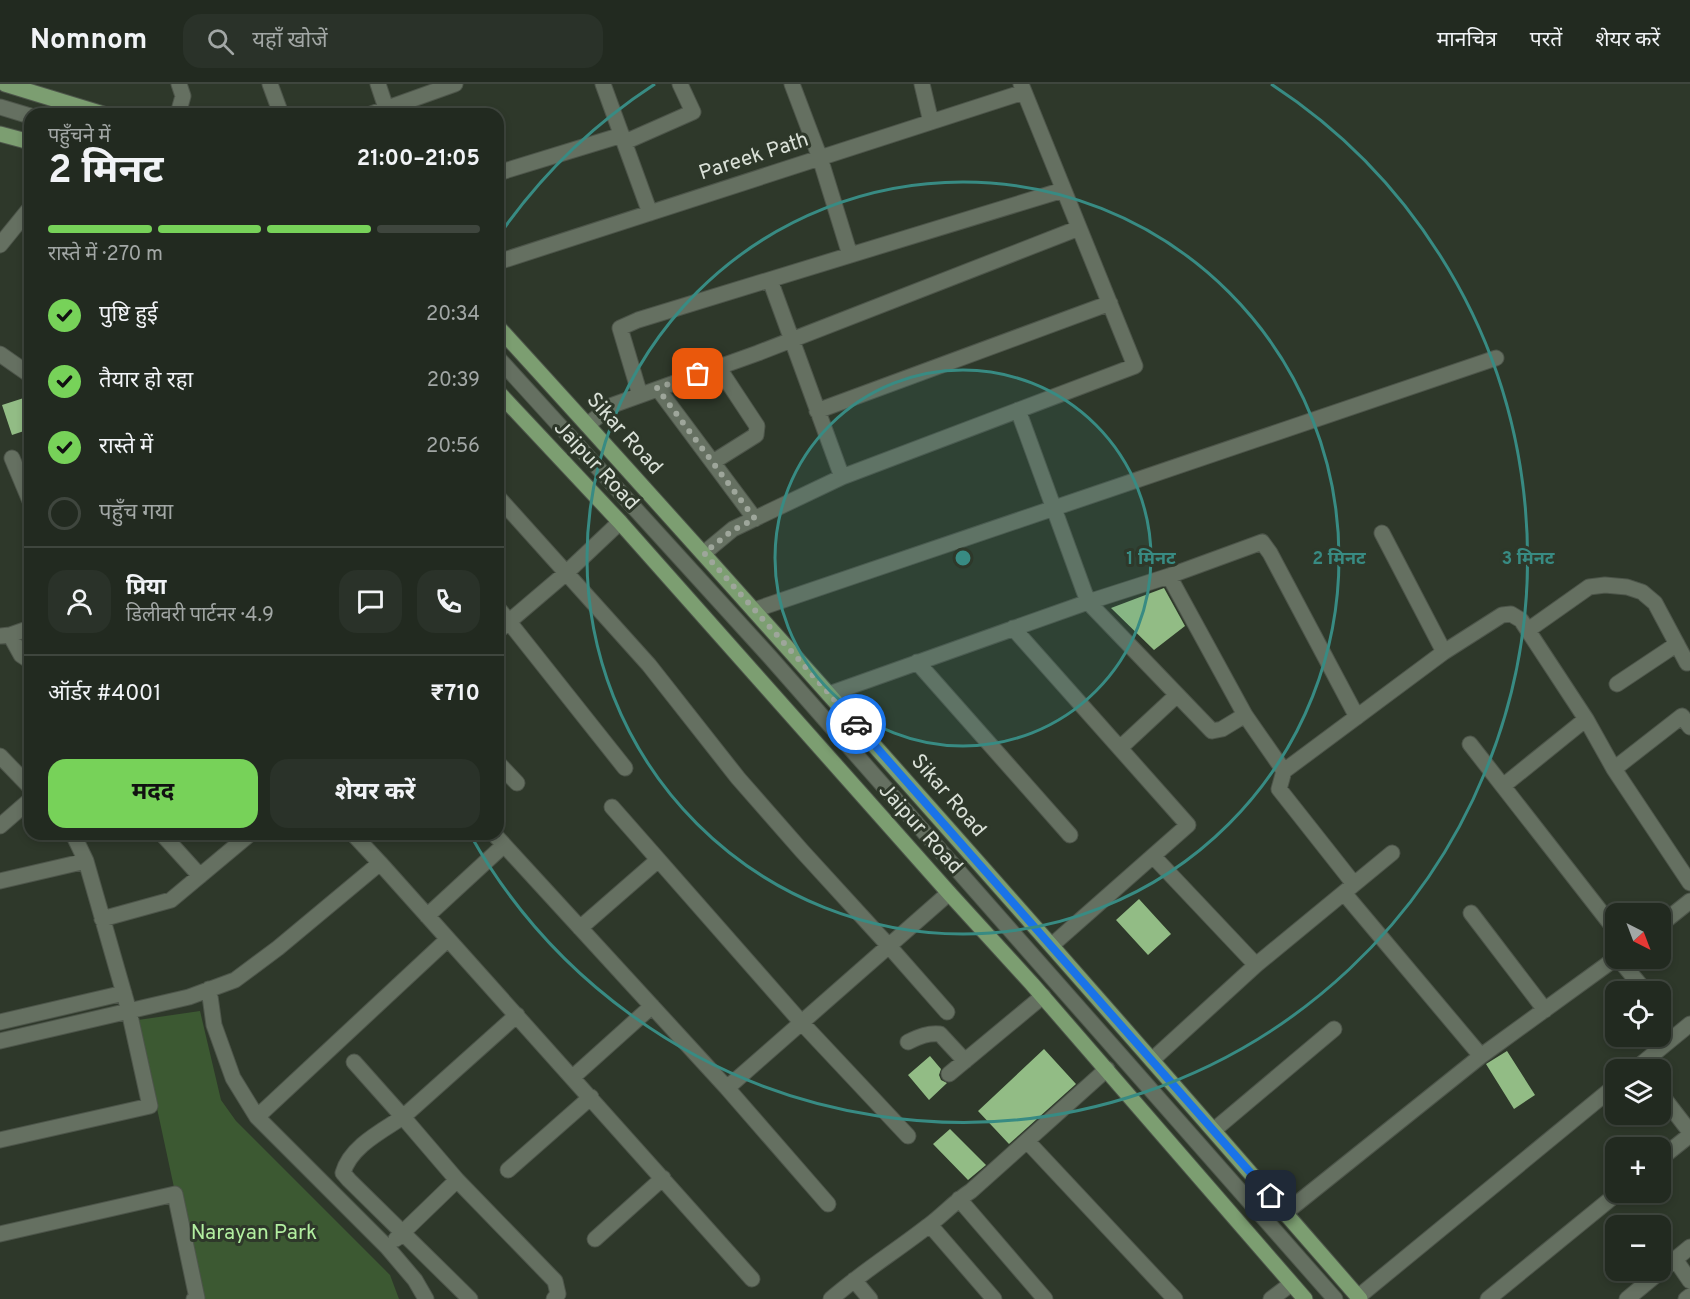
<!DOCTYPE html>
<html lang="hi">
<head>
<meta charset="utf-8">
<style>
  :root { --surface:#222a20; --page:#2a3229; --text:#f1f3f6; --muted:#a2a7a5; --line:#3f463e; --accent:#77d259 }
  body { margin:0; font-family:Overpass,"Noto Sans Devanagari",sans-serif; background:var(--page); color:var(--text); height:100vh; display:flex; flex-direction:column; font-size:22px; white-space:nowrap }
  * { box-sizing:border-box; margin:0 }
  p { font-size:20px; color:var(--muted) }
  .icon { flex:none; width:33px; height:33px; fill:none; stroke:currentColor; stroke-width:2; stroke-linecap:round; stroke-linejoin:round }
  .map { position:relative; flex:1; overflow:hidden }
  .panel { position:absolute; left:24px; top:24px; width:480px; height:732px; display:flex; flex-direction:column; background:var(--surface); border-radius:18px; box-shadow:0 3px 9px #0003,0 0 0 2px var(--line) }
  .panel>* { flex:none }
  .needle { width:39px; rotate:138deg }
  .controls { position:absolute; left:1605px; top:819px; display:grid; gap:12px }
  .controls a { display:grid; place-items:center; width:66px; height:66px; border-radius:12px; background:var(--surface); box-shadow:0 3px 9px #0003,0 0 0 2px var(--line); font-size:30px }
  .pin { position:absolute; display:grid; place-items:center; width:51px; height:51px; color:#fff; margin:-26px; border-radius:12px; box-shadow:0 3px 9px #0006 }
  .courier { position:absolute; display:grid; place-items:center; width:60px; height:60px; margin:-30px; border:4px solid #1a73e8; border-radius:50%; background:#fff; color:#222; box-shadow:0 2px 8px #0007 }
  .headline em { font-style:normal; font-weight:700 }
  .headline div { display:flex; flex-direction:column-reverse }
  .headline { display:flex; align-items:center; justify-content:space-between; height:102px; padding:0 24px }
  h1 { font-size:39px; font-weight:700; line-height:45px }
  .bar { display:grid; grid-template-columns:repeat(4,1fr); gap:9px 6px; align-content:center; height:72px; padding:0 24px }
  .bar i { height:8px; border-radius:4px; background:var(--line) }
  .bar .current { background:var(--accent) }
  .bar p { grid-column:span 4 }
  .line { display:flex; align-items:center; gap:15px; padding:0 24px; border-top:2px solid var(--line) }
  .line div { flex:1 }
  .round { display:grid; place-items:center; flex:none; width:63px; height:63px; border-radius:18px; background:var(--page) }
  ol { padding:0 24px; list-style:none }
  li { display:flex; align-items:center; gap:18px; height:66px }
  li p { margin-inline-start:auto }
  li .icon { padding:6px; border-radius:50%; background:var(--accent); color:#111; stroke-width:4 }
  li:last-child { color:var(--muted) }
  li i { width:33px; height:33px; border:3px solid var(--line); border-radius:50% }
  .button { display:flex; gap:12px; margin-top:auto; padding:12px 24px }
  .button a { flex:1; height:69px; border-radius:18px; background:var(--accent); color:#111; font-size:24px; font-weight:700; line-height:69px; text-align:center }
  .button a+a { background:var(--page); color:var(--text) }
  header { display:flex; align-items:center; gap:36px; box-sizing:border-box; height:84px; padding:0 30px; background:var(--surface); border-bottom:2px solid var(--line) }
  header strong { font-size:28px }
  nav { display:flex; gap:33px; margin-inline-start:auto; font-size:21px }
  .search { width:420px; height:54px; background:var(--page); display:flex; align-items:center; gap:15px; box-sizing:border-box; padding:0 21px; border-radius:18px; color:var(--muted); font-size:22px }
  .map>svg:first-child { display:block }
  .green { fill:#3c5932 }
  .building { fill:#92bc85 }
  .lines { fill:none; stroke-linecap:round; stroke-linejoin:round }
  .minor-casing { stroke:#4d554a; stroke-width:17 }
  .major-casing { stroke:#4d554a; stroke-width:17 }
  .minor { stroke:#657061; stroke-width:15 }
  .major { stroke:#7c9e71; stroke-width:15 }
  .done { stroke:#9ea69b; stroke-width:6; stroke-dasharray:0 10.8 }
  .route { stroke:#1a73e8; stroke-width:8 }
  .ring { fill:none; stroke:#388b83; stroke-width:3 }
  .labels { text-anchor:middle; dominant-baseline:central; stroke-width:6; stroke-linejoin:round; paint-order:stroke }
  .street-label { font-size:21px; fill:#dae1d8; stroke:#2e382a }
  .park-label { font-size:21px; fill:#b2eea0; stroke:#2e382a }
  .centre { fill:#388b83; stroke:#2e382a; stroke-width:3 }
  .ring-label { font-size:18px; text-anchor:middle; font-weight:bold; fill:#388b83; stroke:#2e382a; stroke-width:6; stroke-linejoin:round; paint-order:stroke }
</style>
</head>
<body>
<header>
<strong>Nomnom</strong>
<div class="search"><svg class="icon" aria-label="search" viewBox="0 0 24 24"><circle cx="10" cy="10" r="6"/><path d="M15 15l6 6"/></svg>यहाँ खोजें</div>
<nav><a>मानचित्र</a><a>परतें</a><a>शेयर करें</a></nav>
</header>
<div class="map">
<svg width="1690" height="1215" viewBox="0 0 1690 1215">
  <rect width="100%" height="100%" fill="#2e382a"/>
  <path class="green" d="M200,927l21,89 15,21 154,154 9,24h-201l-60,-279z"/>
  <path class="building" d="M30,312v33l-18,6 -10,-30z
    M1164,504l21,38 -31,24 -43,-42z
    M1139,815l32,35 -23,21 -32,-35z
    M1044,965l32,35 -67,60 -31,-33z
    M1507,967l28,44 -21,14 -28,-45z
    M930,972l11,13 -2,6 2,5 6,3 -18,17 -21,-25z
    M950,1045l36,36 -18,15 -35,-36z"/>
  <g class="lines">
    <defs>
      <path id="minor" d="M270,0l11,30
        M378,0l10,30
        M603,0l47,129
        M792,0l28,74 30,97
        M922,0l9,38
        M0,23l30,9
        M178,30l5,-18 -4,-12
        M371,30l84,-30
        M625,58l68,-30 -13,-28
        M498,89l124,-38
        M0,161l30,-37
        M498,178l526,-170
        M770,196l72,197
        M0,270l30,21
        M498,274l272,299 565,642
        M658,305l97,130
        M640,311l-20,-67 18,-8 425,-130
        M1018,326l70,192 124,129 10,-2 23,-14
        M817,327l293,-108
        M587,341l26,-20 145,-52 321,-125
        M12,374l18,43
        M713,378l43,-27 1,-9 -39,-59
        M498,413l151,168 89,113 64,73 86,94 59,67
        M704,469l29,-24 109,-52 293,-111 -114,-282
        M1169,492l76,139 39,56
        M498,524l127,160
        M754,526l742,-252
        M1013,544l175,197 -136,120
        M1528,546l61,-43 16,-2 22,2 15,5 13,11 32,60
        M498,547l68,-58 54,-51
        M10,551l20,-7
        M0,552l10,-1 11,20 9,6
        M1444,568l58,-37 9,-1 10,6 65,99 28,50 76,114
        M917,578l153,173
        M1617,600l60,-40
        M829,610l259,-92 81,-26 93,-34 8,11 87,164
        M1470,660l146,187
        M1120,664l57,-53
        M0,672l30,31
        M498,679l19,20
        M1614,685l68,-53 8,11
        M1503,702l83,-67
        M612,723l189,215 107,114
        M0,742l30,-26
        M162,750l38,42
        M353,750l27,29
        M494,750l233,254 101,116
        M1153,772l103,109
        M0,797l86,-20
        M1354,800l-75,-95 5,-18 160,-119 -62,-119
        M1344,809l137,163
        M1471,829l74,97
        M427,832l77,-71
        M102,835l69,-19 79,-66
        M1660,841l30,-24
        M580,844l78,-68
        M1618,874l28,34
        M209,905l5,36 19,53 24,39 130,130 28,33 11,19
        M0,938l124,-29
        M0,957l189,-44 46,-17 43,-32 102,-85 372,416
        M908,958c12,-6 20,-9 32,-8l25,27
        M1152,976l104,-95 136,-112
        M354,978l49,55c-21,14 -53,30 -60,56l6,7 121,119
        M1634,986l56,-46
        M949,990l94,-78
        M573,993l79,-71
        M727,1004l222,-195
        M1660,1009l30,39
        M257,1033l191,-178
        M1214,1046l120,-101
        M0,1056l150,-34 -21,-95 -43,-150 -13,-27
        M1027,1057l148,158
        M1660,1075l30,-24
        M508,1086l83,-73
        M457,1096l-54,-63 114,-102
        M959,1115l86,100
        M1285,1129l196,-157 135,-98
        M930,1141l64,74
        M0,1150l175,-40 22,104 -3,1
        M396,1155l61,-59 98,101 3,13 -4,5
        M595,1155l68,-61
        M1675,1175l15,22
        M854,1196l16,19
        M1358,1213l258,-212
        M831,1215c31,-27 65,-48 97,-73 15,-11 27,-25 43,-35l136,-122
        M1271,1215l20,-15
        M1488,1215l131,-107
        M1627,1215l63,-52
        M1686,1215l4,-3"/>
      <path id="major" d="M5,0l98,30
        M0,50l30,8
        M498,243c292,320 578,645 862,972
        M498,308l121,129 330,372 83,91 273,315"/>
    </defs>
    <use href="#minor" class="minor-casing"/>
    <use href="#major" class="major-casing"/>
    <use href="#minor" class="minor"/>
    <use href="#major" class="major"/>
  </g>
  <g class="lines">
    <path class="done" d="M698,290l-41,14 98,131 -22,11 -29,23 152,171"/>
    <path class="route" d="M856,640l415,472"/>
  </g>
  <circle cx="963" cy="474" r="188" fill="#388b83" fill-opacity=".12"/>
  <g class="ring">
    <circle cx="963" cy="474" r="188"/>
    <circle cx="963" cy="474" r="376"/>
    <path d="M500 150A565 565 0 0 1 655 0M1271 0A565 565 0 1 1 471 752"/>
  </g>
  <g class="labels">
    <g class="street-label">
      <text transform="translate(754 73) rotate(-18)">Pareek Path</text>
      <text transform="translate(624 350) rotate(48)">Sikar Road</text>
      <text transform="translate(596 382) rotate(47)">Jaipur Road</text>
      <text transform="translate(948 712) rotate(49)">Sikar Road</text>
      <text transform="translate(920 745) rotate(48)">Jaipur Road</text>
    </g>
    <g class="park-label">
      <text x="254" y="1149">Narayan Park</text>
    </g>
  </g>
  <circle cx="963" cy="474" r="9" class="centre"/>
  <g class="ring-label">
    <text x="1151" y="480">1 मिनट</text>
    <text x="1339" y="480">2 मिनट</text>
    <text x="1528" y="480">3 मिनट</text>
  </g>
</svg>
<div class="controls">
<a><svg class="needle" viewBox="-14 -14 28 28"><path d="M0-13l5 13h-10z" fill="#e53935"/><path d="M0 13l5-13h-10z" fill="#a2a7a5"/></svg></a>
<a><svg class="icon" aria-label="locate" viewBox="0 0 24 24"><circle cx="12" cy="12" r="6"/><path d="M12 2v4M12 18v4M2 12h4M18 12h4"/></svg></a>
<a><svg class="icon" aria-label="layers" viewBox="0 0 24 24"><path d="M12 4l9 5-9 5-9-5zM3 14l9 5 9-5"/></svg></a>
<a>+</a>
<a>−</a>
</div>
<div class="pin" style="left:698px;top:290px;background:#ea580c"><svg class="icon" aria-label="bag" viewBox="0 0 24 24"><path d="M5 8h14l-1 12H6zM9 8a3 3 0 0 1 6 0"/></svg></div>
<div class="pin" style="left:1271px;top:1112px;background:#1f2937"><svg class="icon" aria-label="home" viewBox="0 0 24 24"><path d="M3 11l9-7 9 7M6 9v11h12V9"/></svg></div>
<div class="courier" style="left:856px;top:640px"><svg class="icon" aria-label="car" viewBox="0 0 24 24"><path d="M5 17H2v-5l4-1 3-4h7l3 4 3 1v5h-3M9 17h6M6 11h13"/><circle cx="7" cy="17" r="2"/><circle cx="17" cy="17" r="2"/></svg></div>
<section class="panel">
<div class="headline"><div><h1>2 मिनट</h1><p>पहुँचने में</p></div><em>21:00–21:05</em></div>
<div class="bar"><i class="current"></i><i class="current"></i><i class="current"></i><i></i><p>रास्ते में · 270 m</p></div>
<ol>
<li><svg class="icon" aria-label="check" viewBox="0 0 24 24"><path d="M5 12l5 5 9-10"/></svg>पुष्टि हुई<p>20:34</p></li>
<li><svg class="icon" aria-label="check" viewBox="0 0 24 24"><path d="M5 12l5 5 9-10"/></svg>तैयार हो रहा<p>20:39</p></li>
<li><svg class="icon" aria-label="check" viewBox="0 0 24 24"><path d="M5 12l5 5 9-10"/></svg>रास्ते में<p>20:56</p></li>
<li><i></i>पहुँच गया</li>
</ol>
<div class="line" style="height:108px"><a class="round"><svg class="icon" aria-label="person" viewBox="0 0 24 24"><circle cx="12" cy="8" r="4"/><path d="M4 21q1-7 8-7t8 7"/></svg></a><div><b>प्रिया</b><p>डिलीवरी पार्टनर · 4.9</p></div><a class="round"><svg class="icon" aria-label="chat" viewBox="0 0 24 24"><path d="M4 5h16v11H9l-5 4z"/></svg></a><a class="round"><svg class="icon" aria-label="phone" viewBox="0 0 24 24"><path d="M5 4h4l2 5-3 2q2 4 5 5l2-3 5 2v4C11 20 4 13 5 4z"/></svg></a></div>
<div class="line" style="height:78px"><div>ऑर्डर #4001</div><b>₹710</b></div>
<div class="button"><a>मदद</a><a>शेयर करें</a></div>
</section>
</div>
</body>
</html>
